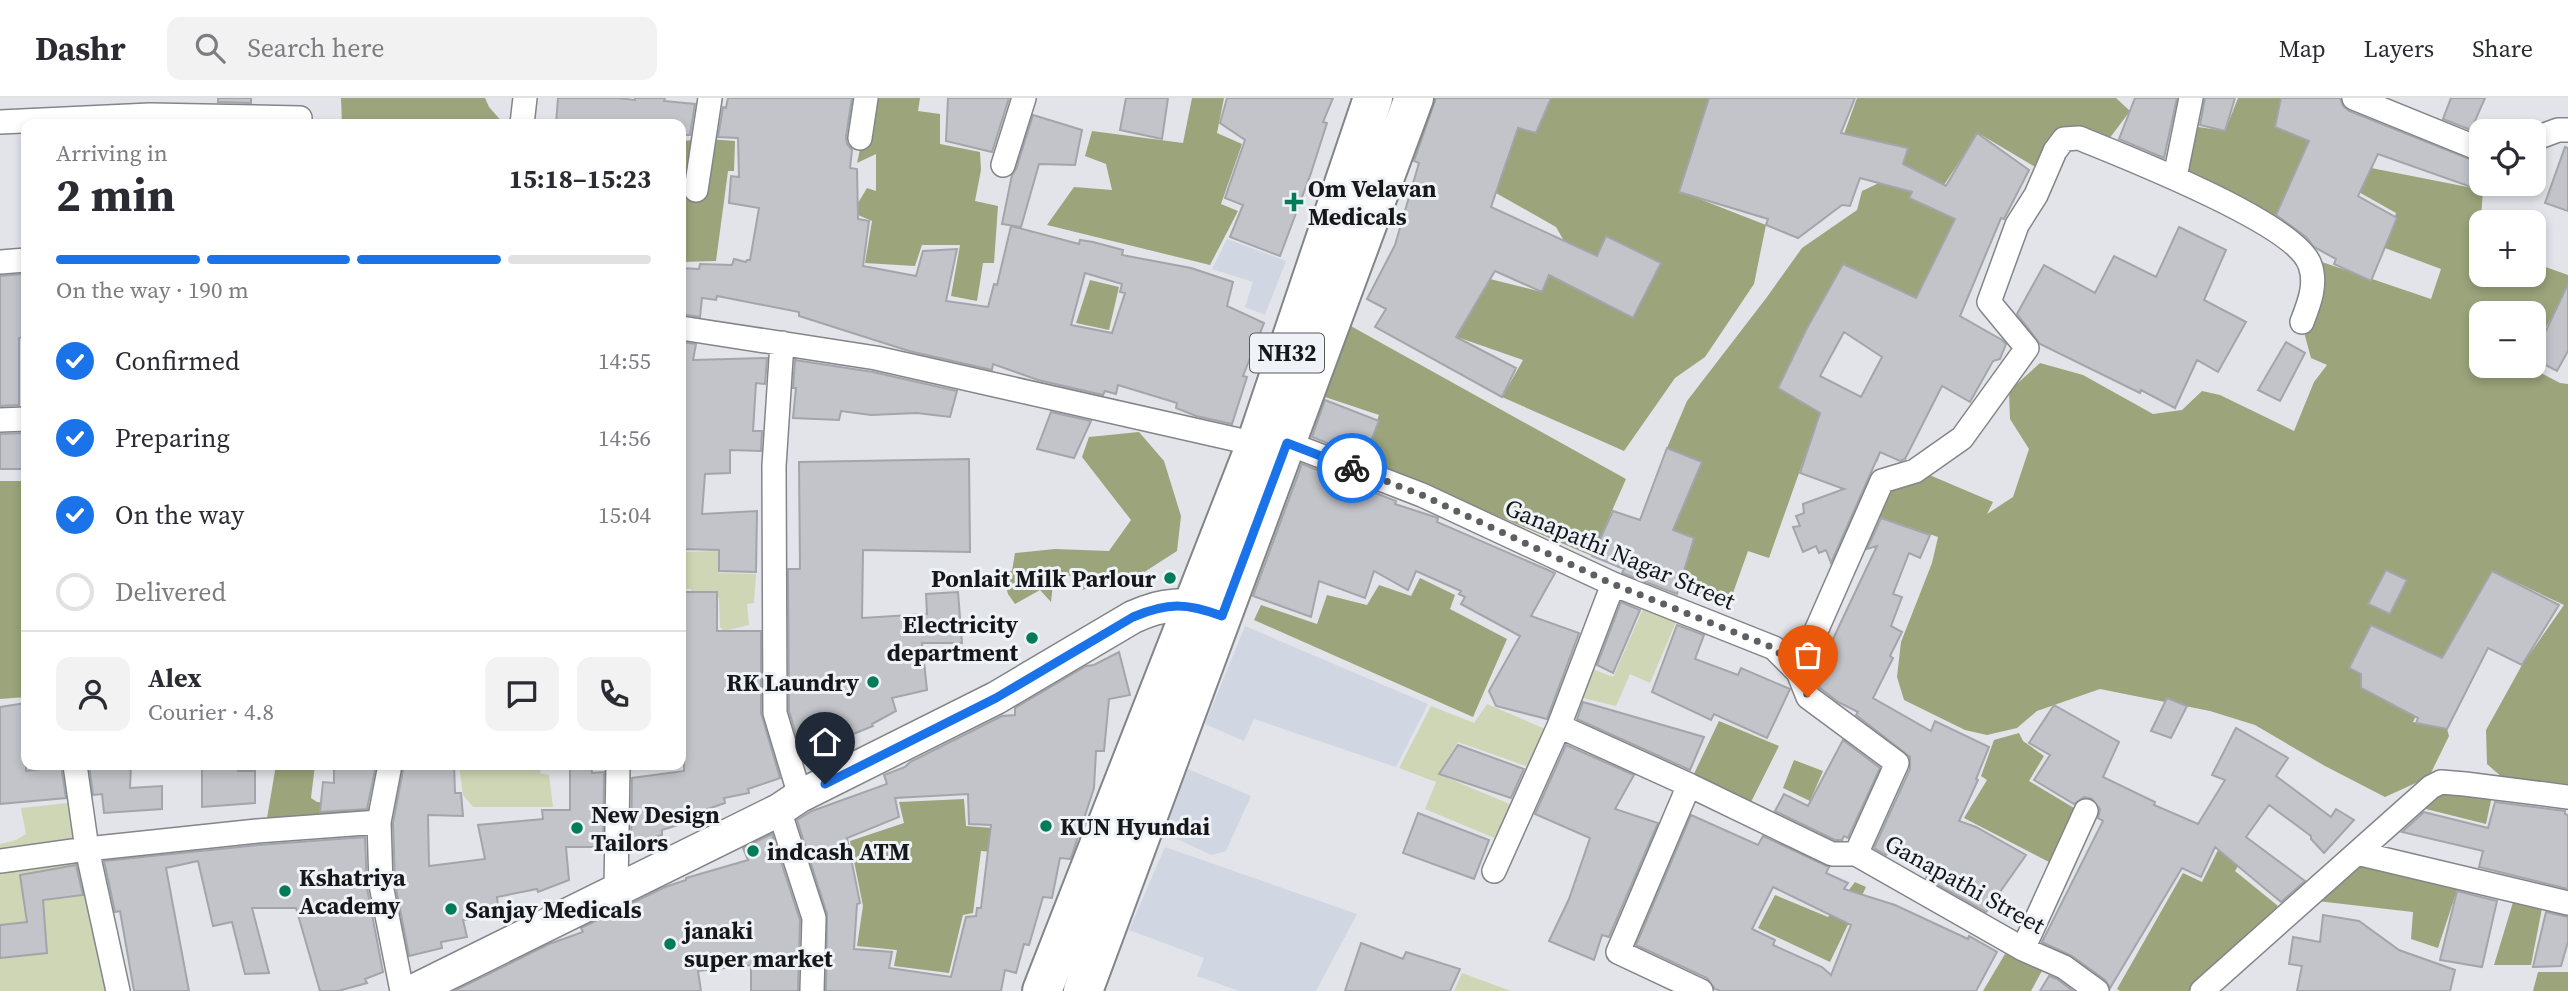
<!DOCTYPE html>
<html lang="en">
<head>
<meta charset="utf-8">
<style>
  :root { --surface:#fff; --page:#f2f2f3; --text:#2b2b33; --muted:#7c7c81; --line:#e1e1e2; --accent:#1a73e8 }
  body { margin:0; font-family:"Source Serif 4",serif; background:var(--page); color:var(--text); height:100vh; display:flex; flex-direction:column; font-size:26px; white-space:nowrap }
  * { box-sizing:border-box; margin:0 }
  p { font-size:23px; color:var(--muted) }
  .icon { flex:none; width:38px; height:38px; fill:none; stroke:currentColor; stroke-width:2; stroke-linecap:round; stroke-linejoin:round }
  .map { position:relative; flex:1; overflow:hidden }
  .details { position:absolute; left:21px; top:21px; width:665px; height:651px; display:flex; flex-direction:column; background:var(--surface); border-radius:14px; box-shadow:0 4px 10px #0003 }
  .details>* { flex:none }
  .controls { position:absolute; left:2469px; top:21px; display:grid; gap:14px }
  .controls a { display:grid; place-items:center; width:77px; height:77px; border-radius:14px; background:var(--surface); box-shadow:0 4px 10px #0003; font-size:35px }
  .pin { position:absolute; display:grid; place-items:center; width:60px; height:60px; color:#fff; margin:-72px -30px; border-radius:50% 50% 50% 0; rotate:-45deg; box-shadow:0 0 7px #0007 }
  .pin .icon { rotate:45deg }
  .courier { position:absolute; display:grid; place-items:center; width:70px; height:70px; margin:-35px; border:5px solid #1a73e8; border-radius:50%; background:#fff; color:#222; box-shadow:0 2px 9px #0007 }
  .overview em { font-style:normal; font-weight:700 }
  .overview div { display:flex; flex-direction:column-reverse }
  .overview { display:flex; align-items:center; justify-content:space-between; height:119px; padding:0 35px }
  h1 { font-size:46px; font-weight:700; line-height:52px }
  .bar { display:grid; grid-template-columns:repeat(4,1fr); gap:10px 7px; align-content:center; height:84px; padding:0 35px }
  .bar i { height:9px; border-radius:5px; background:var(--line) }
  .bar .selected { background:var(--accent) }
  .bar p { grid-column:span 4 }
  .line { display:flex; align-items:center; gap:18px; padding:0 35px; border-top:2px solid var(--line) }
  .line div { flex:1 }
  .round { display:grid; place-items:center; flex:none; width:74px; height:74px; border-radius:14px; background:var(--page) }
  ol { padding:0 35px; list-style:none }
  li { display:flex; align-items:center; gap:21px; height:77px }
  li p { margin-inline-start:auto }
  li .icon { padding:7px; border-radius:50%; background:var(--accent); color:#fff; stroke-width:4 }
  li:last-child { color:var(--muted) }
  li i { width:38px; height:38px; border:4px solid var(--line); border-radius:50% }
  header { display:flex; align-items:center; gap:42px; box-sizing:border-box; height:98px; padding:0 35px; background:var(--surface); border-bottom:2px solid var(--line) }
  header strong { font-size:33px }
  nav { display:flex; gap:38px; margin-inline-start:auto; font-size:24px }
  .search { width:490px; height:63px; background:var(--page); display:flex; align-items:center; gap:18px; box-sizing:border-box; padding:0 24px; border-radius:14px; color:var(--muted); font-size:26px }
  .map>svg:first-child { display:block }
  .built { fill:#d0d7e2 }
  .green { fill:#ced6b5 }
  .forest { fill:#9ba47b }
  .building { fill:#c2c4c9; stroke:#a2a5a9; stroke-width:2; fill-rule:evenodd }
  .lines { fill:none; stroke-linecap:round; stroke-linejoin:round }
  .minor-casing { stroke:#838589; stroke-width:26 }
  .secondary-casing { stroke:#838589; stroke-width:35 }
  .trunk-casing { stroke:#838589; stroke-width:42 }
  .minor { stroke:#fff; stroke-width:23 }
  .secondary { stroke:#fff; stroke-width:32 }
  .trunk { stroke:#fff; stroke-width:38 }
  .done { stroke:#5d5f62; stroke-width:7; stroke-dasharray:0 12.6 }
  .route { stroke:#1a73e8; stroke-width:9 }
  .poi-dot { fill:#007c5a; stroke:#eff2f6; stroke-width:2.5 }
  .labels { text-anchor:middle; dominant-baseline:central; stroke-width:6; stroke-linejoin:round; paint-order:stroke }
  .shield { fill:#eff2f6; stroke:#57595b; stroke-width:2 }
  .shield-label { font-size:23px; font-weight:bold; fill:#161719 }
  .poi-label { font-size:24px; font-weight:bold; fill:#161719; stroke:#eff2f6; text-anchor:start }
  .street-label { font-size:24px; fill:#161719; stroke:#eff2f6 }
</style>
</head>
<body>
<header>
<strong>Dashr</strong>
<div class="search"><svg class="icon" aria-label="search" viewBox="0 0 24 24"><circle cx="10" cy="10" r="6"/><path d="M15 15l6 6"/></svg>Search here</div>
<nav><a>Map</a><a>Layers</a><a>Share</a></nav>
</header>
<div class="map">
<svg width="2568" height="893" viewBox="0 0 2568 893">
  <rect width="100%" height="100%" fill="#e2e4e9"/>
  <path class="built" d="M1227,141l59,22 -21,54 -20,-8 8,-25 -41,-13z
    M1245,528l183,78 -32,63 -142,-48 -10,22 -39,-17z
    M1186,670l65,28 -25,55 -15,4 -36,-17v-7l-12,-9z
    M1165,749l192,67 -41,77h-77l-42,-15 7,-18 -75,-28z"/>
  <path class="green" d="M718,453l1,22 37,1 -2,29 -7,1 2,21 -25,6 -4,-4 -1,-29 -26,-1 -2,-8h-10l1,-37z
    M1643,511l33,13 -26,61 -20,-9 -14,32 -37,-9 11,-29 23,9z
    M1487,606l58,25 -16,38 -71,-25 -20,32 74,31 -15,34 -72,-30 11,-27 -37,-14 32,-62 43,17z
    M459,667h82l-1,8 9,2 4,32h-80l-10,-12z
    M77,697l7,51 -84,11v-13l16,-4 10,-6 -5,-26 47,-5z
    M86,754l29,139h-115v-125z
    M1462,875l49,18h-57z"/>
  <path class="forest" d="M341,0h144l4,9 15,17h-162z
    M871,0h49l-2,13 22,3v30l40,8 1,18 -6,31 23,5 -4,57h-11l-6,38 -26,-5 9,-51h-38l-7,21 -50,-3 7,-42 -14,-6 -3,-7 12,-20 9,3v-37l-19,9z
    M1192,0h32l-7,35 25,11 -21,60 17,7 -28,54 -163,-40 27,-38 38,3 -6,-26 -21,-8 7,-25 91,12z
    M1548,0h161l-30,93 87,34 -12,59 -49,73 -30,21 -51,73 -122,-54 21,-37 -66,-23 33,-58 52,13 22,-51 -8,-14 -60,-34 22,-65 18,4 15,-33z
    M1857,0h259l14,13 -24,32 -35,-6 -29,34 -64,-38 -34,52 -23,-11 -12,24 30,9 16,11 -38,81 -71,-33 -68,122 90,44 13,20 -4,10 -66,-23 -42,119 -21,-7 -20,56 -49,-19 15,-50 -21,-7 29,-69 -35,-14 20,-47 80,-104 35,-49 55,-38 5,-19c22,-10 39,-18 46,-43l-64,-14z
    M2238,0h46l39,50 48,20 112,22 -4,55 2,1 1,29h52v-12l34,12v44l-14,-5 -20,33v-34h-52v53h46l32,17 8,1v402l-64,-7 -17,-15 -1,-34 36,-65 42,-60 -72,-34 -35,61 -44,90 34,7 2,7 -20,41 -44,20 -60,-31 -70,-41 -45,-14 -110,-22 -63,22 -20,17 -30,7 -22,-5 -61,-30 -7,-23 4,-35 31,-79 6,-26 -70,-24 12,-29 40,-13 73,31 -6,12 26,-17 16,-48 -19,-30 -1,-28 31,-28 43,12 70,39 29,-4 20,-19 18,4 74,36 20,-49 13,-17 -16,-7 -6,-22 8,-77 118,40 10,-30 -56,-21 11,-35 -69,-39 -10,4 -22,-6 -20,58 -97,-52 7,-53 40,6z
    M708,41l27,2 -1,30h-6l-12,90 -35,1v-121z
    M1090,182l29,7 -10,43 -33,-7z
    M1349,227l277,154 -34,77 -229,-97 16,-44 -60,-20z
    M1139,334l25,29 17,55 -4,35 -42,27 -54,12 -6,-17 -22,11 -2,18 -11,-12 -25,14 -7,-10 -6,-21 10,-2 3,-18 40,-4 54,2 22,-31 -49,-63 7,-20z
    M0,383h26v216l-26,2z
    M1420,480l35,17 -5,14 57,30 -34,78 -219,-97 7,-15 56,19 10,-29 40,10 12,-20 32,11z
    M1719,623l60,25 -29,58 -57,-28z
    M2019,635l4,8 21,15 -15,25 50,30 -26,53 -89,-46 23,-38 -6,-4 13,-36z
    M1794,662l29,11 -13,30 -27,-13z
    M276,667h39l-4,33 6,4 53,5 6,12 -110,5z
    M2437,690l55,8 -6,28 -68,-17z
    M964,701l2,27 41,3 -1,24 -25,-2 -8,62 -10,2 -14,58 -55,-7 3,-16 -40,-4 6,-40 -13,-65 54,-18 -5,-21z
    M2222,744l20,18 -7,11 43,35 -71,74 -16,11h-71l-3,-2 66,-116 19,9z
    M2359,763l100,23 -21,64 -27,-9 2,-27 -96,-11z
    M1855,784l11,5 -36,75 -72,-34 17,-33 53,22z
    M2514,801l29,4 -12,62h-37z
    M2005,856l39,13 -13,24h-48z
    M2538,874h30v19h-35z"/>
  <path class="building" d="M218,0h33v5l-33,-1z
    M558,0h59l18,2v-2h30l-1,3 31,3 -5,31h-9v-11h-125z
    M728,0h124l-6,39 1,7 5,6 -2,18 7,1 1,50 11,2 -6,45 53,10 7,-25 34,-2 -11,52 42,6 6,-23 3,1 14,-59 68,18 1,-4 13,2 30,8 -1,5 69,13 42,14 -6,24 37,17 -21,53 4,1 -15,47 -36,-8 -20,-8 1,-5 -59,-18 -2,9 -11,-3 -2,4 -65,-15 -45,-16 -1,6 -83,-19 -110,-35v-4l-82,-16 -1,4 -14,-2 -2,19 -19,-3v-46l18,1 1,-5 32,1 2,-6 12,3 1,-2h3l9,-52 -30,-5 2,-27 8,1 -1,-39 -20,-1 5,-30 3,1zM1085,175l37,11 -2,8 5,1 -13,40 -41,-8z
    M948,0h61l-17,54 -46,-11z
    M1126,0h42l-6,41 -42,-9z
    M1227,0h106l-10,24 4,1 -16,50 -31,83 -50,-19 13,-32 -18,-7 20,-58 -25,-17z
    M1436,0h115l-15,35 -18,-5 -27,79 106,49 9,-20 55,27 -28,55 -84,-43 -7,17 -47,-21 -39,66 60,31 -14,29 -127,-70 11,-18 -19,-10 28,-54 24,-82 -5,-2z
    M1709,0h146l-14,35 67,15 -5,16 43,22 31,-53 52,37 -25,49 -3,-1 -41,98 42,24 4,4 -6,15 -7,2 -23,41 -28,-16 -37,73 -5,2 -20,-9 -49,111 -5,-13 -7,3 -3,-7 -13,6 -10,-25 7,-1 -4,-10 8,-3 -1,-9 41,-15 -44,-16 20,-60 -42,-25 28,-58 37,-66 73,34 39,-79 -46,-21 3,-6 -52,-14 -10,28 -8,-1 -44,33 -32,-13 2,-6 -89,-27zM1844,234l38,25 -21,40 -41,-21z
    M2135,0h42l-13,60 -45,-19z
    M2205,0h30l-10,33 -25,-6z
    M2281,0h59l3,8 6,5 133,53 -8,24 -96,-34 -20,42 39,22 -26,63 -37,-17 2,-5 -22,-12 -8,-10 -30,-22 33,-74 -34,-14z
    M2451,0h34l-14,32 -28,-11z
    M1033,17l49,15 -7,35 -36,-1 -18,63 -19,-3 10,-49 4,-6z
    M2565,49l3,1v63l-23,-8z
    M2179,129l47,23 -22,50 42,22 -28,50 -21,-12 -22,48 -34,-18 -1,3 -100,-49 -23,-30 27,-49 51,28 19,-37 42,21z
    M23,176l2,63 -6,1v67l-19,1v-130z
    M2568,186v67l-11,20 -23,-12v-3z
    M681,244l15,2 -3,16 74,-2 -2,26 -9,-1 -3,48h9l-1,20 -31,-1v23l-25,1 -3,40 55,-3 -1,61 -37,-1v-21l-38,-1z
    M2286,244l19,11 -25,48 -22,-11z
    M795,262l78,12 84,19 -7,26 -33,-4 -46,2 -30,-4 -2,9 -46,-2 3,-30h-3z
    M1325,302l54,21 -15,37 -52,-21z
    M1051,314l40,9 -17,37 -37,-9z
    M26,335v36h-26v-35z
    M1667,350l35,14 -29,68 21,8 -17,56 -55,-21 2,-4 -32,-13 21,-45 27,9z
    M969,361l1,93 -107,-2 -1,68 65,-4 -1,-20 32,-2 4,51h-40l5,47 -35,8 4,13 -24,13 1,2 -71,29 -13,-44 -1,-142h12l-1,-107z
    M1302,366l94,37 -1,3 43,14 -1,4 118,51 -24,43 48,17 -32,86 -51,-13 -7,-15 31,-55 -59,-32 4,-7 -6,-3 2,-3 -45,-20 -8,19 -34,-19 -9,27 -46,-17 -8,36 -58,-21z
    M1881,420l49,17 -10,23 -11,-5 -16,41 9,3 -11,29 11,6 -12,24 3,2 -20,40 58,33 4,-10 54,26 -13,32 2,1 -19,41 17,6 50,28 -40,57 -60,-34 6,-12 -43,-14 -3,3 -12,-7 36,-79v-12l-54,-42 2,-3 -20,-10 -18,-14 -7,-16 7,-15 4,1 53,-112 -10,3z
    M2386,472l21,10 -17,34 -22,-10z
    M2492,473l67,34 -37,60 -34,-17 -41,81 -31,-6 2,-5 -57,-30v-14l-12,-6 22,-43 71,33z
    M681,494h36v39h44v82l19,65 -32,11 1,4 -25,5 1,5 -32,11 1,6 -32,10v5l-31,9 1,-66 52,-7v-52h-3z
    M1621,504l19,8 -27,63 -16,-8z
    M1677,527l27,10 -9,24 43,16 3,-7 49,21 -23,49 -53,-24 -3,6 -59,-28z
    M1119,554l11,43 -21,4 -5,52h-8l-2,37 -22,67 -2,4 -10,-1 -8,40 -9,-1 -14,48 -5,-1 -8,29 -11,-3 -4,21h-175l1,-77 -30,-94 15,-9 75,-27 -3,-9 21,-8 5,-5 92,-46 13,-1v-7l71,-42 8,-1zM968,696l1,30 22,1 -10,83h-4l-1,8 -10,1 -15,60 -62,-9 3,-16 -38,-3 3,-45 3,-1 -13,-65 52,-21 -4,-19z
    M2167,600l20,8 -16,32 -20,-7z
    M1583,604l121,35 -14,33 -113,-51z
    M26,605v68l35,-5 5,32 -66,6v-97z
    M2054,607l65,37 -16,35 52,25 -1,3 44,19 27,-44 -13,-5 24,-47 52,30 -12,18 55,41 5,-8 18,11 -30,33 -13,-14v-3l-42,-31 -23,32 59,44 -24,21 -66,-55 -14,30 -19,-9 -72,120 -5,-8 -33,-24 -30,-14 61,-121 -5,-3 2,-9 -8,-10 -8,-2 -10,7 -40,-24 16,-25 -21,-12z
    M1843,642l37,28 -32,70 -4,-2 -2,4h-7l-60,-29 9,-17 24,12z
    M1458,647l66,24 -13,29 -72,-24z
    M1566,647l68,30 -19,34 43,14 -49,114 -7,-2 -8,25 -45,-19 20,-42 21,-61 -55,-24z
    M89,667h42l-1,23 32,-2v23l-58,4 -2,-19 -9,1z
    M202,667h36v6h17v32l-53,4z
    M334,667h42l-9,44 -47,3 3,-30 11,1z
    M404,667h50l1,28h6l2,23 -35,-1 1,51 56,-7 -7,-34 65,-6 -1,-9h28v-45h21l1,8 12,-1 -1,75h-37l3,33 -31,12 -1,-3 -40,8 2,18 -36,5 4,17 -26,5 1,6 -33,8 -14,-73 -2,-60z
    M2495,704l70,9v3l3,1v74l-89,-22 4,-16 -81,-19 22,-20 64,16z
    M1418,715l71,27 -15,39 -71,-26z
    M1691,717l67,30 5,-9 66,31 -3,6 22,10 -4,6 51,16 73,34 1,-3 28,16 -21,39h-255l-6,-2 -8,-11 -71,-33zM1773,789l78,38 -20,50 -9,-8 -49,-22 2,-5 -23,-11z
    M772,736l28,86 -2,71h-47v-26l-53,6 3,20h-247l95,-47 34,-12 -2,-4 84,-41 21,-7v-2l62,-18 -5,-12z
    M365,739l2,51 16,84 -18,7 2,4 -29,8h-18l-24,-83h-44l17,65 -24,1 -13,-52 -19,4 -15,-65 -32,7 23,123h-55l-14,-80 -5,1 -11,-51 154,-16z
    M76,767l7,30 -40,5 4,53 -47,5v-33l27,-3 -7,-47z
    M2457,793l40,10 -15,66 -42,-7z
    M2546,814l22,5v25l-7,24 -28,1z
    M2323,817l36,6 40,29 56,20 -5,21h-153l5,-25 -13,-2 4,-27 27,5z
    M1361,845l42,16 3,-7 54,17 -10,22h-105z
    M2049,878l8,3 16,12h-33z"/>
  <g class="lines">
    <defs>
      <path id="minor" d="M2354,0l128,52
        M0,24l150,-7 150,3
        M522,26l3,-26
        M860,40l6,-40
        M2534,41l24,-9h10
        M1003,67l21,-67
        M2175,79l16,-79
        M696,92l14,-92
        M0,164l26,-2
        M681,230l195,30 380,86 31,-1 135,52 191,89 161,64 24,24 10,25 89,66 -41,91
        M782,245l-8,123 1,247 25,83
        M0,322l26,-1
        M1798,574l84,-191 33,-10 47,-33 65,-90 -38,-46 28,-77 19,-30 19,-44 9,-12 15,-1c44,18 217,85 231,127 7,19 -1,39 -8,57
        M1559,628l130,59 -71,167 83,39
        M75,667l12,84 170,-18 122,-9
        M390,667l-11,57 2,63 21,106
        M1689,687l143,69h24
        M779,712l35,108 -2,73
        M2357,755l211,50
        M1856,756l167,95 41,18 33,24
        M0,763l87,-12 31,142
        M1494,773l65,-145 54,-142
        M616,791l2,-124
        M2023,851l63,-138
        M2202,893l229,-204 10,-5 24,2 103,13"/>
      <path id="secondary" d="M413,893l366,-181 21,-14 196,-98 137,-81c31,-14 50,-15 81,-4"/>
      <path id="trunk" d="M1042,893l214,-547 117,-346
        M1083,893l331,-893"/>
    </defs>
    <use href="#minor" class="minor-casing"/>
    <use href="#secondary" class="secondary-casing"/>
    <use href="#trunk" class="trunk-casing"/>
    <use href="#minor" class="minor"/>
    <use href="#secondary" class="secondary"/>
    <use href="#trunk" class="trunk"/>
  </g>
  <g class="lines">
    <path class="done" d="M1352,370l70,27 191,89 161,64 24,24 10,25"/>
    <path class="route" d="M825,686l171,-86 137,-81c35,-15 54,-14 89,-1l65,-173 65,25"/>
  </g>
  <g class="poi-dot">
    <path d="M1290.5 93.5h7v7h7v7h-7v7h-7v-7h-7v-7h7z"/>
    <circle cx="1170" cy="480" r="7"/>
    <circle cx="1032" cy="540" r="7"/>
    <circle cx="873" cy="584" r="7"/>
    <circle cx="1046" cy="728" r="7"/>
    <circle cx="577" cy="730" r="7"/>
    <circle cx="753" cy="753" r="7"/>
    <circle cx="285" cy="793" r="7"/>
    <circle cx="451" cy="811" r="7"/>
    <circle cx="670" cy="846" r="7"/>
  </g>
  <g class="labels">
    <rect class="shield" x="1250" y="235.5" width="74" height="39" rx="5"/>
    <g class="shield-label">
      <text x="1287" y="255">NH32</text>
    </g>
    <g class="poi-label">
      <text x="1308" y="90">Om Velavan<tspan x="1308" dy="28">Medicals</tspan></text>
      <text x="1156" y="480" text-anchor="end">Ponlait Milk Parlour</text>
      <text x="1018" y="526" text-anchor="end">Electricity<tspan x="1018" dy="28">department</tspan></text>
      <text x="859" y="584" text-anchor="end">RK Laundry</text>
      <text x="591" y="716">New Design<tspan x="591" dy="28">Tailors</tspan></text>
      <text x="1060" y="728">KUN Hyundai</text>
      <text x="767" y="753">indcash ATM</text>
      <text x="299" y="779">Kshatriya<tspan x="299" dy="28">Academy</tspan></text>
      <text x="465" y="811">Sanjay Medicals</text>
      <text x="684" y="832">janaki<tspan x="684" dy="28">super market</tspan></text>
    </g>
    <g class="street-label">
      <text transform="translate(1620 456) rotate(23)">Ganapathi Nagar Street</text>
      <text transform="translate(1965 786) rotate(29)">Ganapathi Street</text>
    </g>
  </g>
</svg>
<div class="controls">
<a><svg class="icon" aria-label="locate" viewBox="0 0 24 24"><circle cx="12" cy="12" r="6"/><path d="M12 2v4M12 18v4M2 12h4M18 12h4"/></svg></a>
<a>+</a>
<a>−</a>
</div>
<div class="pin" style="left:1808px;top:599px;background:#ea580c"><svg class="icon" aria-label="bag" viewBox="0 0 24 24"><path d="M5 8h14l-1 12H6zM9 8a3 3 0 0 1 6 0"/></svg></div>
<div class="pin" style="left:825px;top:686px;background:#1f2937"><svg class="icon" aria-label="home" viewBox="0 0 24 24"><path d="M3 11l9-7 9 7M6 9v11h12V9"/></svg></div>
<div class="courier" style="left:1352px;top:370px"><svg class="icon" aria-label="bike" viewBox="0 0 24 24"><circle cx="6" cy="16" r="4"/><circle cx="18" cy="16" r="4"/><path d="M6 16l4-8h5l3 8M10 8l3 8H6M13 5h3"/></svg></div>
<section class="details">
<div class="overview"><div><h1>2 min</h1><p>Arriving in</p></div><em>15:18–15:23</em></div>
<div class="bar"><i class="selected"></i><i class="selected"></i><i class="selected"></i><i></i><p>On the way · 190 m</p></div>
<ol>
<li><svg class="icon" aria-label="check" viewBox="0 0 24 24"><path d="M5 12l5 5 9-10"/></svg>Confirmed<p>14:55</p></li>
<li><svg class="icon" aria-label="check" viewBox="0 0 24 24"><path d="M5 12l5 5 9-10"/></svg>Preparing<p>14:56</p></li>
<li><svg class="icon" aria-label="check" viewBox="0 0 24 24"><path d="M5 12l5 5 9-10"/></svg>On the way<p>15:04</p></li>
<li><i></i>Delivered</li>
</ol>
<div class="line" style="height:126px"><a class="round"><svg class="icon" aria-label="person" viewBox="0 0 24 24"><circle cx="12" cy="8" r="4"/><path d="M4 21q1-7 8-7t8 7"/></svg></a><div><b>Alex</b><p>Courier · 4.8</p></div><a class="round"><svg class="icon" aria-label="chat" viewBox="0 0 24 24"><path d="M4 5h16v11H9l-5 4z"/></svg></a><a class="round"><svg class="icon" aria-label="phone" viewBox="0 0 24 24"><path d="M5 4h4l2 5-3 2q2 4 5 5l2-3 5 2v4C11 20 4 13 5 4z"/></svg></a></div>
</section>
</div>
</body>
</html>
